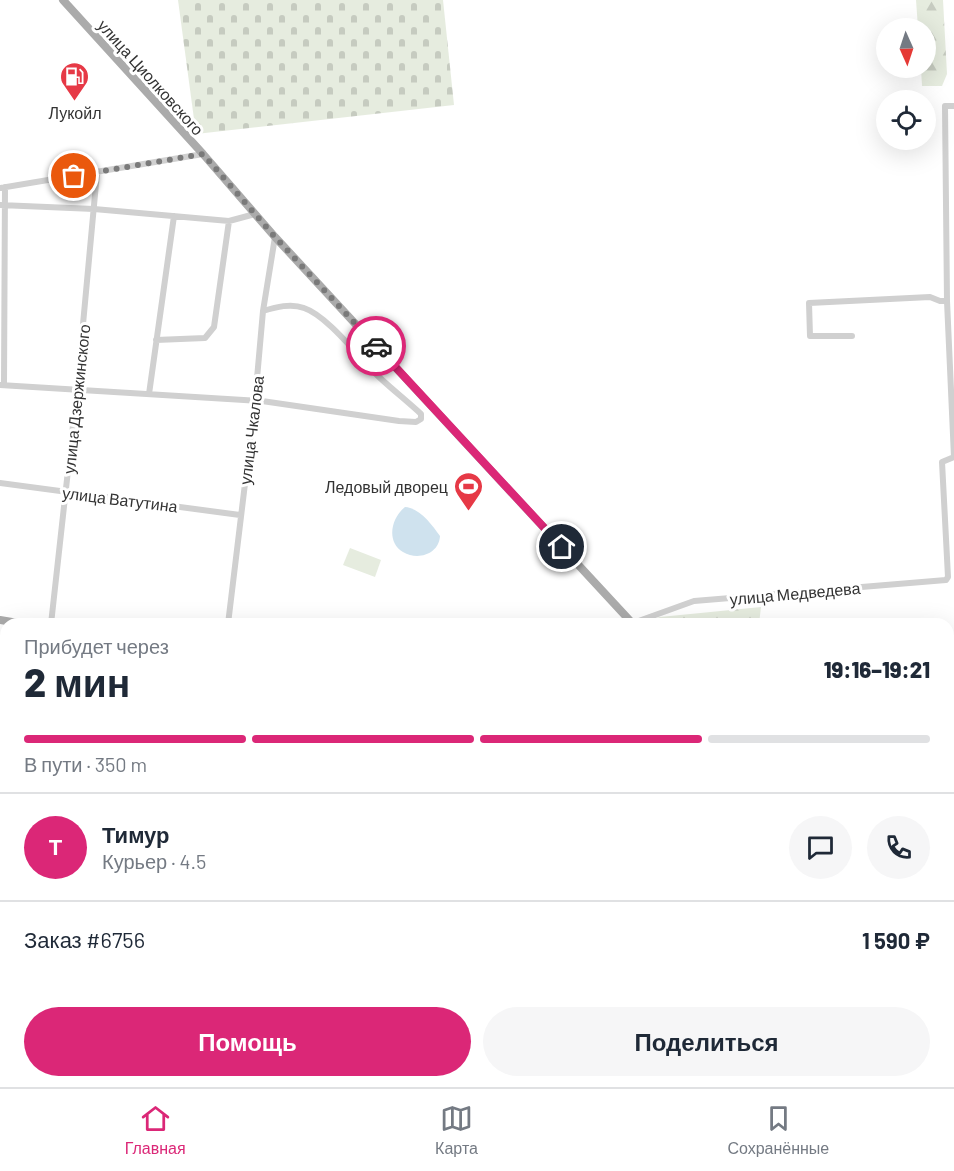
<!DOCTYPE html>
<html lang="ru">
<head>
<meta charset="utf-8">
<style>
  :root { --surface:#fff; --page:#f6f6f7; --text:#1f2937; --muted:#747a83; --line:#e0e1e3; --accent:#db2777 }
  body { margin:0; font-family:Barlow,sans-serif; background:var(--page); color:var(--text); height:100vh; display:flex; flex-direction:column; font-size:22px; white-space:nowrap }
  * { box-sizing:border-box; margin:0 }
  p { font-size:20px; color:var(--muted) }
  .icon { flex:none; width:33px; height:33px; fill:none; stroke:currentColor; stroke-width:2; stroke-linecap:round; stroke-linejoin:round }
  .map { position:relative; flex:1; overflow:hidden }
  .side { position:absolute; left:0px; top:618px; width:954px; height:470px; display:flex; flex-direction:column; background:var(--surface); border-radius:18px 18px 0 0; box-shadow:0 6px 24px #0002 }
  .side>* { flex:none }
  .needle { width:39px; rotate:177deg }
  .fabs { position:absolute; left:876px; top:18px; display:grid; gap:12px }
  .fabs a { display:grid; place-items:center; width:60px; height:60px; border-radius:50%; background:var(--surface); box-shadow:0 6px 24px #0002; font-size:30px }
  .pin { position:absolute; display:grid; place-items:center; width:51px; height:51px; color:#fff; margin:-26px; border:3px solid #fff; border-radius:50%; box-shadow:0 2px 6px #0007 }
  .courier { position:absolute; display:grid; place-items:center; width:60px; height:60px; margin:-30px; border:4px solid #db2777; border-radius:50%; background:#fff; color:#222; box-shadow:0 2px 8px #0007 }
  .summary em { font-style:normal; font-weight:800 }
  .summary div { display:flex; flex-direction:column-reverse }
  .summary { display:flex; align-items:center; justify-content:space-between; height:102px; padding:0 24px }
  h1 { font-size:39px; font-weight:800; line-height:45px }
  .bar { display:grid; grid-template-columns:repeat(4,1fr); gap:9px 6px; align-content:center; height:72px; padding:0 24px }
  .bar i { height:8px; border-radius:4px; background:var(--line) }
  .bar .current { background:var(--accent) }
  .bar p { grid-column:span 4 }
  .line { display:flex; align-items:center; gap:15px; padding:0 24px; border-top:2px solid var(--line) }
  .line div { flex:1 }
  .round { display:grid; place-items:center; flex:none; width:63px; height:63px; border-radius:32px; background:var(--page) }
  .cta { display:flex; gap:12px; margin-top:auto; padding:12px 24px }
  .cta a { flex:1; height:69px; border-radius:36px; background:var(--accent); color:#fff; font-size:24px; font-weight:800; line-height:69px; text-align:center }
  .cta a+a { background:var(--page); color:var(--text) }
  .tab-bar { display:flex; justify-content:space-around; align-items:center; height:84px; border-top:2px solid var(--line); background:var(--surface); font-size:16px; color:var(--muted) }
  .tab-bar a { display:grid; justify-items:center; gap:3px }
  .tab-bar .current { color:var(--accent) }
  .map>svg:first-child { display:block }
  .forest { fill:url(#forest-firs) }
  .cemetery { fill:url(#cemetery-stones) }
  .garden { fill:#e6ecdf }
  .water { fill:#cfe2ee }
  .lines { fill:none; stroke-linecap:round; stroke-linejoin:round }
  .minor { stroke:#d0d0d0; stroke-width:6 }
  .major { stroke:#ababab; stroke-width:8 }
  .done { stroke:#7a7a7a; stroke-width:6; stroke-dasharray:0 10.8 }
  .route { stroke:#db2777; stroke-width:8 }
  .labels { text-anchor:middle; dominant-baseline:central; stroke-width:6; stroke-linejoin:round; paint-order:stroke }
  .street-label { font-size:16px; fill:#333; stroke:#fff }
  .poi-label { font-size:16px; fill:#333; stroke:#fff }
</style>
</head>
<body>
<div class="map">
<svg width="954" height="1087" viewBox="0 0 954 1087">
  <defs>
    <pattern id="forest-firs" width="22" height="20" patternUnits="userSpaceOnUse" patternTransform="scale(1.5)"><rect width="22" height="20" fill="#e6ecdf"/><path d="M5 1l3.5 6h-7zM16 11l3.5 6h-7z" fill="#c6cbc0"/></pattern>
    <pattern id="cemetery-stones" width="16" height="16" patternUnits="userSpaceOnUse" patternTransform="scale(1.5)"><rect width="16" height="16" fill="#e6ecdf"/><path d="M2 7V4a2 2 0 0 1 4 0v3zM10 15v-3a2 2 0 0 1 4 0v3z" fill="#c6cbc0"/></pattern>
  </defs>
  <rect width="100%" height="100%" fill="#fff"/>
  <path class="forest" d="M916,0h27l4,74 -5,12h-20l-1,-18h5v-40h-8z
    M761,607l-2,17h-112l1,-3 12,-4z"/>
  <path class="cemetery" d="M178,0h265l11,105 -258,29z"/>
  <path class="garden" d="M350,548l31,12 -6,17 -32,-12z"/>
  <path class="water" d="M405,507c15,1 27,18 35,29 -1,18 -22,25 -37,16 -17,-10 -12,-34 2,-45z"/>
  <g class="lines">
    <path class="minor" d="M0,188l203,-34
      M0,205l94,4 135,12 26,-7
      M852,336h-42l-1,-33 121,-6 10,4h7
      M156,340l49,-2 9,-11 15,-106
      M0,385l262,16 137,20 17,1 5,-3v-5c-13,-12 -28,-24 -42,-37 -19,-18 -51,-61 -75,-69 -13,-5 -28,-1 -41,3
      M4,385l1,-198
      M149,394l25,-178
      M954,457l-7,-156 -2,-195h9
      M0,483l240,32
      M633,623l61,-22 252,-21 2,-3 -6,-115 12,-5
      M51,624l26,-235 20,-216
      M228,624l27,-223 8,-90 12,-74
      M0,803h6
      M948,832l6,1
      M948,953h6
      M0,954h6
      M0,1058h6
      M948,1081h6
      M184,1087l1,-5
      M229,1087v-5
      M351,1087l1,-5
      M417,1087l1,-5
      M604,1087v-5
      M783,1087l1,-5
      M842,1087l1,-5
      M916,1087l1,-5"/>
    <path class="major" d="M63,0l140,154 72,83 358,387
      M0,620l24,4
      M948,801l6,1"/>
  </g>
  <g class="lines">
    <path class="done" d="M74,176l129,-22 72,83 101,109"/>
    <path class="route" d="M376,346l186,201"/>
  </g>
  <defs>
    <symbol id="fuel-pin" viewBox="-11 -11 22 30"><path d="M0 17L-7.5 6A9.5 9.5 0 1 1 7.5 6Z" fill="#e63946" stroke="#fff"/><path d="M-5.5-6h7V0h2V4h1.3V-2.5L3-4.5l.8-.8L6-3V5H2.5V1h-1V6h-7ZM-4.2-4.7v3.2H.2V-4.7Z" fill="#fff"/></symbol>
    <symbol id="stadium-pin" viewBox="-11 -11 22 30"><path d="M0 17L-7.5 6A9.5 9.5 0 1 1 7.5 6Z" fill="#e63946" stroke="#fff"/><path d="M0-5a6.5 5 0 1 0 0 10a6.5 5 0 1 0 0-10ZM-3.5-1.8h7v3.6h-7Z" fill="#fff"/></symbol>
  </defs>
  <g fill-rule="evenodd">
    <use href="#fuel-pin" x="58" y="60" width="33" height="45"/>
    <use href="#stadium-pin" x="452" y="470" width="33" height="45"/>
  </g>
  <g class="labels">
    <g class="street-label">
      <text transform="translate(151 77) rotate(48)">улица Циолковского</text>
      <text transform="translate(76 399) rotate(-84)">улица Дзержинского</text>
      <text transform="translate(251 430) rotate(-83)">улица Чкалова</text>
      <text transform="translate(120 499) rotate(7)">улица Ватутина</text>
      <text transform="translate(795 593) rotate(-5)">улица Медведева</text>
    </g>
    <g class="poi-label">
      <text x="75" y="112">Лукойл</text>
      <text x="448" y="486" text-anchor="end">Ледовый дворец</text>
    </g>
  </g>
</svg>
<div class="fabs">
<a><svg class="needle" viewBox="-14 -14 28 28"><path d="M0-13l5 13h-10z" fill="#e53935"/><path d="M0 13l5-13h-10z" fill="#747a83"/></svg></a>
<a><svg class="icon" aria-label="locate" viewBox="0 0 24 24"><circle cx="12" cy="12" r="6"/><path d="M12 2v4M12 18v4M2 12h4M18 12h4"/></svg></a>
</div>
<div class="pin" style="left:74px;top:176px;background:#ea580c"><svg class="icon" aria-label="bag" viewBox="0 0 24 24"><path d="M5 8h14l-1 12H6zM9 8a3 3 0 0 1 6 0"/></svg></div>
<div class="pin" style="left:562px;top:547px;background:#1f2937"><svg class="icon" aria-label="home" viewBox="0 0 24 24"><path d="M3 11l9-7 9 7M6 9v11h12V9"/></svg></div>
<div class="courier" style="left:376px;top:346px"><svg class="icon" aria-label="car" viewBox="0 0 24 24"><path d="M5 17H2v-5l4-1 3-4h7l3 4 3 1v5h-3M9 17h6M6 11h13"/><circle cx="7" cy="17" r="2"/><circle cx="17" cy="17" r="2"/></svg></div>
<section class="side">
<div class="summary"><div><h1>2 мин</h1><p>Прибудет через</p></div><em>19:16–19:21</em></div>
<div class="bar"><i class="current"></i><i class="current"></i><i class="current"></i><i></i><p>В пути · 350 m</p></div>
<div class="line" style="height:108px"><b class="round" style="background:var(--accent);color:#fff">Т</b><div><b>Тимур</b><p>Курьер · 4.5</p></div><a class="round"><svg class="icon" aria-label="chat" viewBox="0 0 24 24"><path d="M4 5h16v11H9l-5 4z"/></svg></a><a class="round"><svg class="icon" aria-label="phone" viewBox="0 0 24 24"><path d="M5 4h4l2 5-3 2q2 4 5 5l2-3 5 2v4C11 20 4 13 5 4z"/></svg></a></div>
<div class="line" style="height:78px"><div>Заказ #6756</div><b>1 590 ₽</b></div>
<div class="cta"><a>Помощь</a><a>Поделиться</a></div>
</section>
</div>
<nav class="tab-bar">
<a class="current"><svg class="icon" aria-label="home" viewBox="0 0 24 24"><path d="M3 11l9-7 9 7M6 9v11h12V9"/></svg>Главная</a>
<a><svg class="icon" aria-label="map" viewBox="0 0 24 24"><path d="M3 6l6-2 6 2 6-2v14l-6 2-6-2-6 2zM9 4v14M15 6v14"/></svg>Карта</a>
<a><svg class="icon" aria-label="saved" viewBox="0 0 24 24"><path d="M7 4h10v16l-5-4-5 4z"/></svg>Сохранённые</a>
</nav>
</body>
</html>
